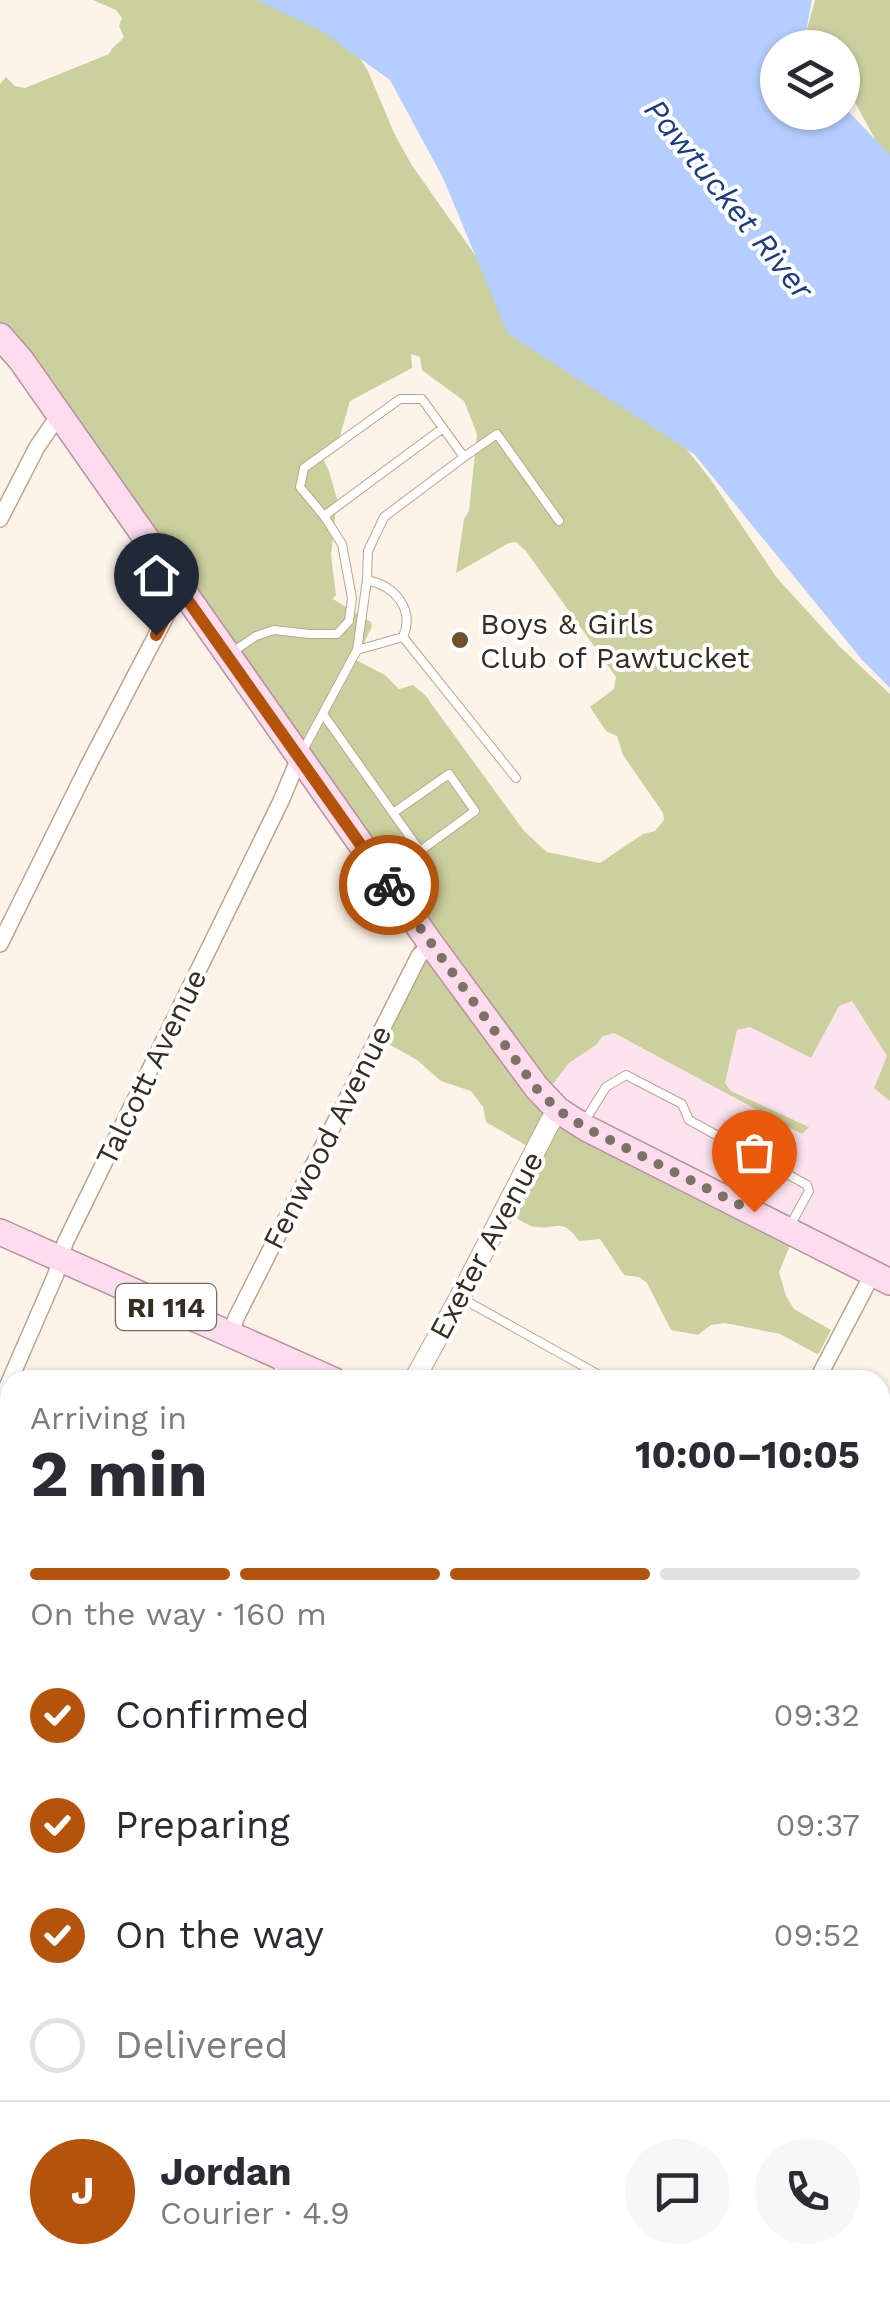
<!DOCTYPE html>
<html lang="en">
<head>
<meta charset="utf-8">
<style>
  :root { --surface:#fff; --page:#f7f7f7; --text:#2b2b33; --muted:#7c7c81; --line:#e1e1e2; --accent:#b45309 }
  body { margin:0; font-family:"Work Sans",sans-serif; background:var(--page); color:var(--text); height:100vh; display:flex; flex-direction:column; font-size:38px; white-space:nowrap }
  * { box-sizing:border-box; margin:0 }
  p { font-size:32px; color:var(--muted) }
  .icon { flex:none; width:55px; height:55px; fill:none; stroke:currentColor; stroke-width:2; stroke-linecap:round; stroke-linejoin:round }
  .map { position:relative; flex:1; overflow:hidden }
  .side { position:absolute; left:0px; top:1370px; width:890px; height:932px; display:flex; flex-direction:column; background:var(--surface); border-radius:30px 30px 0 0; box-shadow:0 2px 8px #0004 }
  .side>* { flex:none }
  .buttons { position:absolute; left:760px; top:30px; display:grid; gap:20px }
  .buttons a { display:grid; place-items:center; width:100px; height:100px; border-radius:50%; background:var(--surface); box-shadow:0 2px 8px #0004; font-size:50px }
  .pin { position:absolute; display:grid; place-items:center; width:85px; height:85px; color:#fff; margin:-102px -42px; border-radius:50% 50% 50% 0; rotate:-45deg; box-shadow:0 0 10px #0007 }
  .pin .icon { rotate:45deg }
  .courier { position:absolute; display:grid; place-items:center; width:100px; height:100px; margin:-50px; border:8px solid #b45309; border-radius:50%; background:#fff; color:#222; box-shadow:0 2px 12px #0007 }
  .overview em { font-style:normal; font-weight:700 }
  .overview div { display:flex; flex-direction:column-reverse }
  .overview { display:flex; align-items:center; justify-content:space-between; height:170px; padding:0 30px }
  h1 { font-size:65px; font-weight:700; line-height:75px }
  .bar { display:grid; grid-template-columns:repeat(4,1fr); gap:15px 10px; align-content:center; height:120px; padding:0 30px }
  .bar i { height:12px; border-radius:8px; background:var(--line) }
  .bar .active { background:var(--accent) }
  .bar p { grid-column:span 4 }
  .line { display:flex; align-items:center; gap:25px; padding:0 30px; border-top:2px solid var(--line) }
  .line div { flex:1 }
  .round { display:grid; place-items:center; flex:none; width:105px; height:105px; border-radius:52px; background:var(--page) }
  ol { padding:0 30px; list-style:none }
  li { display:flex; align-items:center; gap:30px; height:110px }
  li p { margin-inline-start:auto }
  li .icon { padding:10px; border-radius:50%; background:var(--accent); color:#fff; stroke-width:4 }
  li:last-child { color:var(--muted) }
  li i { width:55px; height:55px; border:5px solid var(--line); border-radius:50% }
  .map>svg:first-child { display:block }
  .commercial { fill:#fce3ee }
  .medical { fill:#f7e4f5 }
  .green { fill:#cbd09f; fill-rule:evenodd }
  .water { fill:#b6ceff }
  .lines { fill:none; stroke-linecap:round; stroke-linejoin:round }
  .service-casing { stroke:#bda589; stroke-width:10 }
  .minor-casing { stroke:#bda589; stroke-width:18 }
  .tertiary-casing { stroke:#bda589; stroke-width:22 }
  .primary-casing { stroke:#b7909e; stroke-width:28 }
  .service { stroke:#fff; stroke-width:8 }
  .minor { stroke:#fff; stroke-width:15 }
  .tertiary { stroke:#fff; stroke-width:20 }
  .primary { stroke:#fddced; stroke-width:25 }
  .done { stroke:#7c7267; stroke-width:10; stroke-dasharray:0 18 }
  .route { stroke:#b45309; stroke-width:12 }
  .poi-dot { fill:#725128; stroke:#fff; stroke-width:4 }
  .labels { text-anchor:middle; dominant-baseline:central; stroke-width:8; stroke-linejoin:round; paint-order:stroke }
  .shield { fill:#fff; stroke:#726c64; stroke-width:2.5 }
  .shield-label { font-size:28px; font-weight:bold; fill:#362d21 }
  .poi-label { font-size:30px; fill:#362d21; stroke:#fff; text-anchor:start }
  .street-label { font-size:30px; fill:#362d21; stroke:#fff }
  .water-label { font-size:32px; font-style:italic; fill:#1d3b7f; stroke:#fff }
</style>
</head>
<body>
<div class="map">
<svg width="890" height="2302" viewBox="0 0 890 2302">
  <rect width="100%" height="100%" fill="#fef3e8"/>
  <path class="commercial" d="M852,1001l35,55 -13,31 16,14v175l-344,-182 23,-31 27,-18 7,-9 11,-3 188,101 6,-8 -77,-35 -6,-9 12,-53 13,-2 61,31 28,-53z"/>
  <path class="medical" d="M890,2117v129l-10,-10v-100z"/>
  <path class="green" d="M93,0h179l53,26 35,32 8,13 26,62 17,31 95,135 172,139 33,42 66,98 63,69 50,47v407l-16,-13 13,-32 -35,-55 -13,5 -28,52 -61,-31 -13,3 -12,53 6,8 78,36 -7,7 -188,-101 -11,3 -7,9 -27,18 -23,30 250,138 -17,41 7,24 8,13 37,21 -12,23 -2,1 -37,-20 -55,-11 -14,2 -13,10 -27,-5 -24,-47 -8,-6 -15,-2 -24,-36 -21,2c-18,-25 -21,-11 -43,-14 -11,-1 -26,-14 -35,-20l26,-61 -41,-24 -3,-15 -12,-16 -30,-10 -24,-21 -46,-26 45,-92 -416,-605v-253l6,-7 9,9 10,2 84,-34c4,-9 10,-10 15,-17l-5,-11 3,-8 -6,-8zM411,354l9,3 2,13 42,31 13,33 -8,77 -5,8 -8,54 53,-30 7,-1 10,9 90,126 -2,12 -24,18 16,24 11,5 6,19 40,58 1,7 -9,11 -12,3 -43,29 -53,-11 -23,-21 -99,-136 -12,-10 -14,4 -14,-14 -29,-15 16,-34 -1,-4 -38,-23 3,-4 -5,-40 6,-56 -8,-28 -10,-20 7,4 14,-19 10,-35 62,-33z
    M815,0h75v167l-40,-74 -7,-9 -1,-36 -40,-1z
    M0,2063l10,7v104h-10z
    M10,2285v7l79,1 10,3 5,6h-104v-8z"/>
  <path class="water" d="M257,0h555l-6,32 8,15 -36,1v64h64l1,-11 6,11 41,43v533l-27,-27 -169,-207 -186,-120 -65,-156 -53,-98 -67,-48z"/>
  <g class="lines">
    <defs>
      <path id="service" d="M464,457l33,-23 62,87
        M324,516l119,-88
        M367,580c28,6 48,29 36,57
        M403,637l113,141
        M357,650l46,-13
        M231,653l25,-17 18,-6 35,4h28l12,-13 3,-23 -10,-54 -18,-28 -24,-29 4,-19 96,-69h22l42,58 -80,60 -16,34 -1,29 -10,70 -56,104
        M323,714l97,137 55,-40 -26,-37 -56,39
        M584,1122l22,-35 20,-12 56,29 7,16 118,65 2,6 -19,35
        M756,1208l21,-40
        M463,1299l145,81
        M890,2175c-8,15 -10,19 0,34"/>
      <path id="minor" d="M0,519l37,-72 22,-32
        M0,944l89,-180 84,-161 9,-11
        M231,1335l5,-17 183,-362 12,-12
        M10,1380l46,-106 9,-31 216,-442 18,-43
        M817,1380l56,-107
        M0,1403l10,-23
        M0,1444l10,5
        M0,1630l10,-6
        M0,1807l10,17
        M880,2091l10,-19
        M880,2262l10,9
        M199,2292l6,10
        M341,2292l5,10
        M766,2302l5,-10"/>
      <path id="tertiary" d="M280,1356l11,24
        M414,1380l46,-83 89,-173 9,-14
        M556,2292l6,10"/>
      <path id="primary" d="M0,336l21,24 410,584 106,144 21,22 28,18 304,154
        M0,1232l333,148
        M880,1671l10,5"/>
    </defs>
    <use href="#service" class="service-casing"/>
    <use href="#minor" class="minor-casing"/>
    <use href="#tertiary" class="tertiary-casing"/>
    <use href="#primary" class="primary-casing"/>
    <use href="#service" class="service"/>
    <use href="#minor" class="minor"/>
    <use href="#tertiary" class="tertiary"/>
    <use href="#primary" class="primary"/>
  </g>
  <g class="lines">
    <path class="done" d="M389,885l147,203 22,22 28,18 168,84"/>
    <path class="route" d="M156,635l17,-32 9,-11 207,293"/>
  </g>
  <circle class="poi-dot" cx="460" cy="640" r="10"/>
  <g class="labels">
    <rect class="shield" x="116" y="1284" width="100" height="46" rx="8"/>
    <g class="shield-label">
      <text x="166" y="1307">RI 114</text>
    </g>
    <g class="poi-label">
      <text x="480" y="623">Boys &amp; Girls<tspan x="480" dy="34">Club of Pawtucket</tspan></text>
    </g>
    <g class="street-label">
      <text transform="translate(151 1067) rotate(-64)">Talcott Avenue</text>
      <text transform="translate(327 1137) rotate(-63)">Fenwood Avenue</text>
      <text transform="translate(486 1245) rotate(-62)">Exeter Avenue</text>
    </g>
    <g class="water-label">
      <text transform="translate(729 199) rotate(51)">Pawtucket River</text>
    </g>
  </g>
</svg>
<div class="buttons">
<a><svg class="icon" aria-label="layers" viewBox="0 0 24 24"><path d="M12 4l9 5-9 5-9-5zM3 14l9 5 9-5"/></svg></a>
</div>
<div class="pin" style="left:754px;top:1212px;background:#ea580c"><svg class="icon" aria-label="bag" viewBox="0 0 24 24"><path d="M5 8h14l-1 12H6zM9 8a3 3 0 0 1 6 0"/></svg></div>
<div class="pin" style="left:156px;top:635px;background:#1f2937"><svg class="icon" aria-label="home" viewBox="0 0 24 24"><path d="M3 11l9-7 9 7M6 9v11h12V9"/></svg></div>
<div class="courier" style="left:389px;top:885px"><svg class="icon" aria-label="bike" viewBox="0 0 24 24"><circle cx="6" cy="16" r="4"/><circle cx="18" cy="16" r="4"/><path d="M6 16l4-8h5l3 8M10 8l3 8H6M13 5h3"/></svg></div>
<section class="side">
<div class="overview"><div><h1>2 min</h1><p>Arriving in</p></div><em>10:00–10:05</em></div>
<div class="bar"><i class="active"></i><i class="active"></i><i class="active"></i><i></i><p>On the way · 160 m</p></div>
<ol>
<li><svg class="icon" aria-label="check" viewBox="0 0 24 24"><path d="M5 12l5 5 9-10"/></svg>Confirmed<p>09:32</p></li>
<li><svg class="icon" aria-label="check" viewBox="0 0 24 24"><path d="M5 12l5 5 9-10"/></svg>Preparing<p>09:37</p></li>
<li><svg class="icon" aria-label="check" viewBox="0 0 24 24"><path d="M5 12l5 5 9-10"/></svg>On the way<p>09:52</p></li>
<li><i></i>Delivered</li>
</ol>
<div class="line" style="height:180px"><b class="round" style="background:var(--accent);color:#fff">J</b><div><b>Jordan</b><p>Courier · 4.9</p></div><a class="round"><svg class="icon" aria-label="chat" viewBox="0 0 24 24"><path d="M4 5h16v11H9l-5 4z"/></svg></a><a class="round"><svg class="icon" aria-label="phone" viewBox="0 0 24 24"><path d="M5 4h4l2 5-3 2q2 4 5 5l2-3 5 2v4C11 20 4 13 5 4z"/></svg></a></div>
</section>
</div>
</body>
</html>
